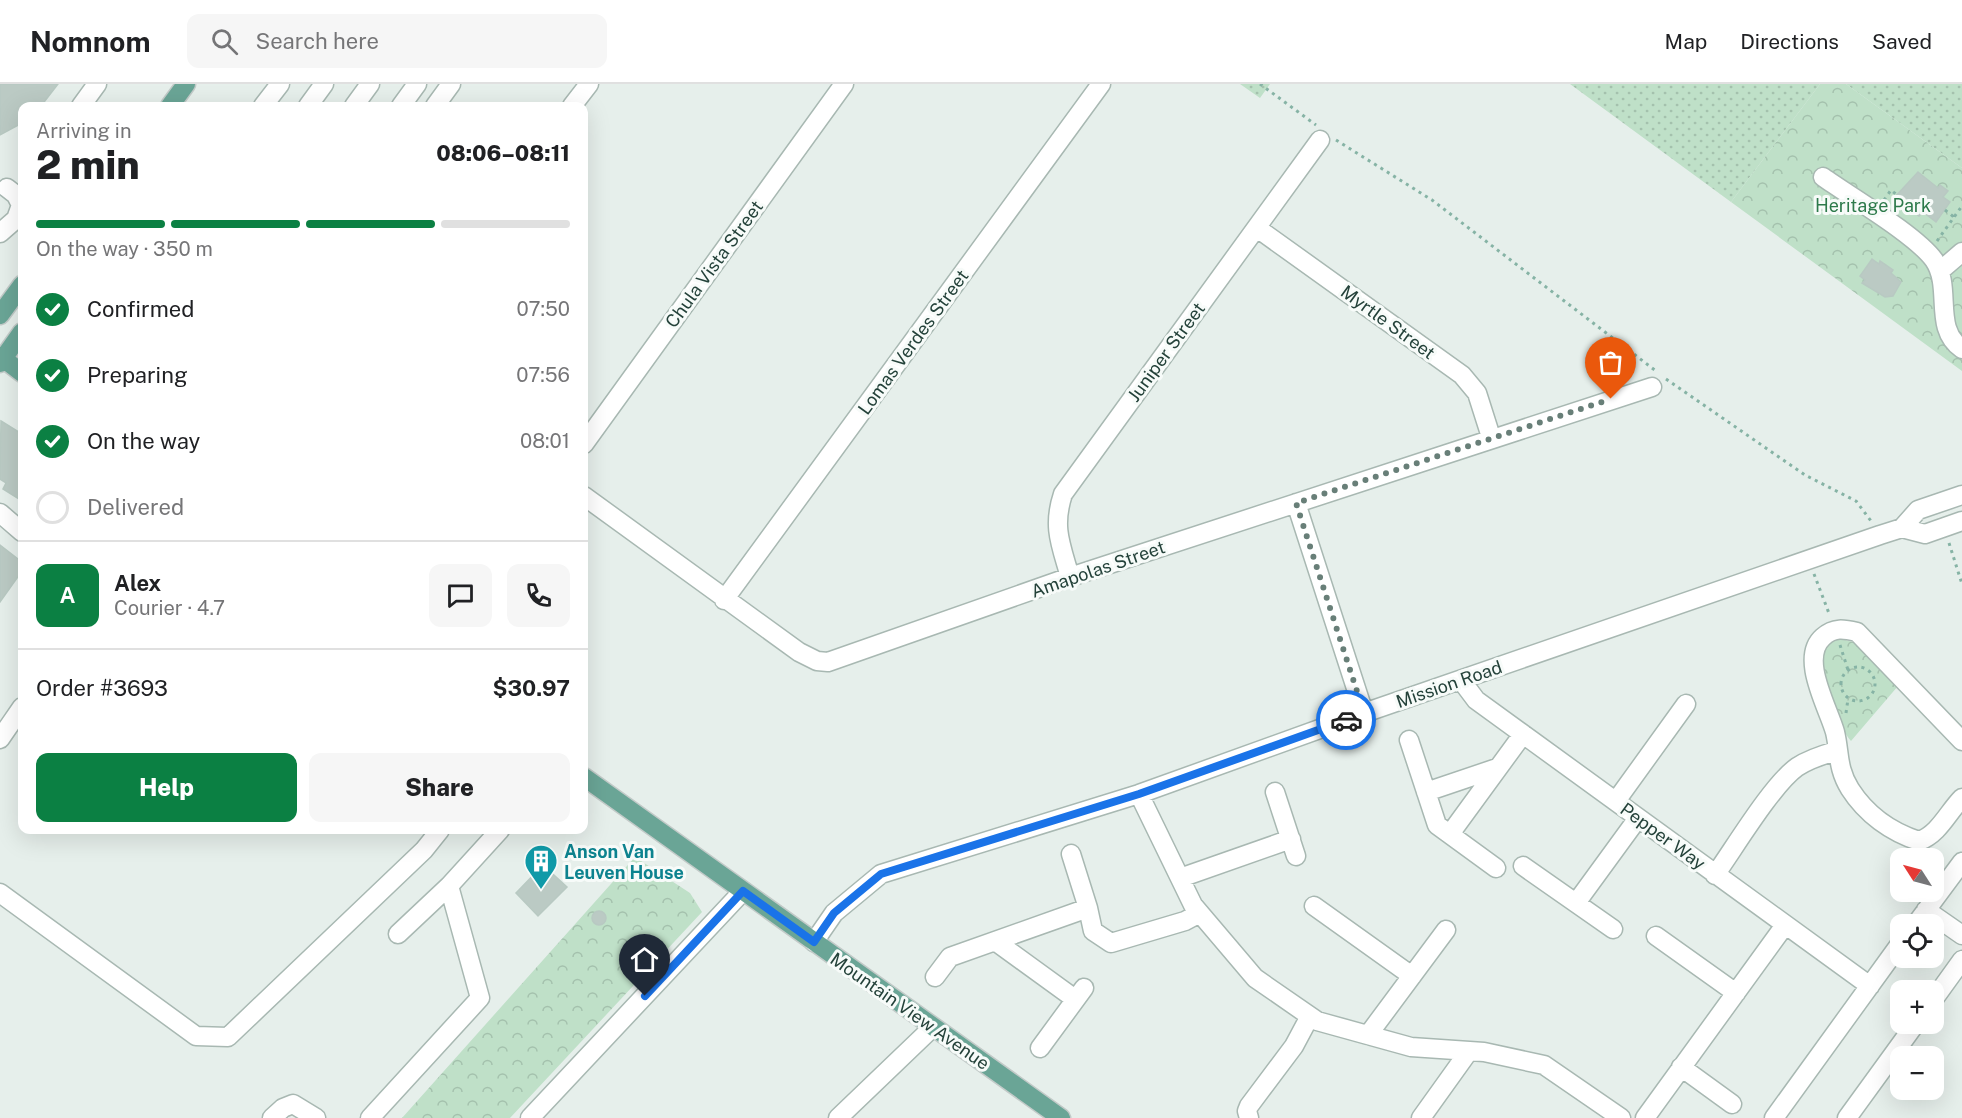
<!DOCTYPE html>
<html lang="en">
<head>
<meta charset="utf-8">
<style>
  :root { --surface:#fff; --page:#f6f6f6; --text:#202124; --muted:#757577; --line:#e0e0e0; --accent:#0b8043 }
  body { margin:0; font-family:"Public Sans",sans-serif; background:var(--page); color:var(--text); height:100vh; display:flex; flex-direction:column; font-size:22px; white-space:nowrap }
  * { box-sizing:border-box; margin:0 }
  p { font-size:20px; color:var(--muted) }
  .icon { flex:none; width:33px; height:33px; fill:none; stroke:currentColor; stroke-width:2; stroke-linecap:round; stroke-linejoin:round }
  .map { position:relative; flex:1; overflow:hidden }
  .details { position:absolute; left:18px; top:18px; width:570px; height:732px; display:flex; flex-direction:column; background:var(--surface); border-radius:12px; box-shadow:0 6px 24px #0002 }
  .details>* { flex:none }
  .needle { width:39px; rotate:306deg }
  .buttons { position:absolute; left:1890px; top:764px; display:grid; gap:12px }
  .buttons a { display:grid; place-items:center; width:54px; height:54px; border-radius:12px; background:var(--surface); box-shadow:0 6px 24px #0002; font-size:30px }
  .pin { position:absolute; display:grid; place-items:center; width:51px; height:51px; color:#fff; margin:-62px -26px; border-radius:50% 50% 50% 0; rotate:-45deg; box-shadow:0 0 6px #0007 }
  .pin .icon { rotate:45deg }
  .courier { position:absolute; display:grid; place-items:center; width:60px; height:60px; margin:-30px; border:4px solid #1a73e8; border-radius:50%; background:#fff; color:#222; box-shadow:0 2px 8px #0007 }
  .overview em { font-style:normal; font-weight:800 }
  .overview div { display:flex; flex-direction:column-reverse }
  .overview { display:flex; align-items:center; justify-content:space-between; height:102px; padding:0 18px }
  h1 { font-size:39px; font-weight:800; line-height:45px }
  .bar { display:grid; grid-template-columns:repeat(4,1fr); gap:9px 6px; align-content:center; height:72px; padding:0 18px }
  .bar i { height:8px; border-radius:4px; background:var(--line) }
  .bar .on { background:var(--accent) }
  .bar p { grid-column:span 4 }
  .line { display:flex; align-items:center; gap:15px; padding:0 18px; border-top:2px solid var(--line) }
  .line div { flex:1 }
  .round { display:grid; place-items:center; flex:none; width:63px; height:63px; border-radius:12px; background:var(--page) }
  ol { padding:0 18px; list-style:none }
  li { display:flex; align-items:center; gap:18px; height:66px }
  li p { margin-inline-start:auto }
  li .icon { padding:6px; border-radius:50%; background:var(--accent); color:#fff; stroke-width:4 }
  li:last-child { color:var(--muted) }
  li i { width:33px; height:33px; border:3px solid var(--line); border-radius:50% }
  .action { display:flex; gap:12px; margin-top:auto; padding:12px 18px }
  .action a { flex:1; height:69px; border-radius:12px; background:var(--accent); color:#fff; font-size:24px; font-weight:800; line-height:69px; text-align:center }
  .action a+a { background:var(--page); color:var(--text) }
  header { display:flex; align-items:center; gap:36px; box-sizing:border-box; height:84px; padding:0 30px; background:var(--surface); border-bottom:2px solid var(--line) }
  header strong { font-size:28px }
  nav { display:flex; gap:33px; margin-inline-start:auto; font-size:21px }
  .search { width:420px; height:54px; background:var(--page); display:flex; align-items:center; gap:15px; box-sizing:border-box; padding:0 21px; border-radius:12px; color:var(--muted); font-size:22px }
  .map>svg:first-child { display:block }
  .grass { fill:url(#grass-dots) }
  .park { fill:url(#park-crowns) }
  .building { fill:#bbcac4; stroke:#b8c9c2; stroke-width:1.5 }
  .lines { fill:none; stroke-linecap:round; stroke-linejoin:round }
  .minor-casing { stroke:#a8b8b2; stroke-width:21 }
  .major-casing { stroke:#c2cac8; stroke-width:21 }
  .path { stroke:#86b3a5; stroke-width:3; stroke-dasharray:3 4.5; stroke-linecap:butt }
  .minor { stroke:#fff; stroke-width:18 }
  .major { stroke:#6aa596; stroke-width:18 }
  .done { stroke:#687f78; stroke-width:6; stroke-dasharray:0 10.8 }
  .route { stroke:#1a73e8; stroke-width:8 }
  .labels { text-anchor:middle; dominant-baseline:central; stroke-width:6; stroke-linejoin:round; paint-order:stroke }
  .park-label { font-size:18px; fill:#2d7a4b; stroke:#f7fbf9 }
  .street-label { font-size:18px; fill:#24423a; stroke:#f7fbf9 }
  .culture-label { font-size:18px; font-weight:bold; fill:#0d838f; stroke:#f7fbf9; text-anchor:start }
</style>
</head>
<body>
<header>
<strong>Nomnom</strong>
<div class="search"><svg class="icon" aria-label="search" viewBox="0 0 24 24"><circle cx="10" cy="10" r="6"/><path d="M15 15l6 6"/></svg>Search here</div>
<nav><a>Map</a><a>Directions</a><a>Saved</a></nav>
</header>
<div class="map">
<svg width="1962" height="1034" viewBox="0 0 1962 1034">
  <defs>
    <pattern id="grass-dots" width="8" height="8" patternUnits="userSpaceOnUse" patternTransform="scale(1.5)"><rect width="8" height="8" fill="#bfe0c8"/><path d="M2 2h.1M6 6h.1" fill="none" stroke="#a4c1ad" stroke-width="1.8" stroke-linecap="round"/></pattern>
    <pattern id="park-crowns" width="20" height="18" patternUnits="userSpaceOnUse" patternTransform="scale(1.5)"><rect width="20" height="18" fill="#bfe0c8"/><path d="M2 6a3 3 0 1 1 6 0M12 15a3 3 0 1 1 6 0" fill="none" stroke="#a4c1ad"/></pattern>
  </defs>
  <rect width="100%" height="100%" fill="#e6efeb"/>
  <path class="grass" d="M1240,0h30l-10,14z
    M1570,0h250l-89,118z
    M1846,0h116v84z"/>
  <path class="park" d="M1820,0h26l116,84v203l-231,-169z
    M1842,555l14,4 42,43 -47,55c-13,-15 -36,-71 -29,-90 3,-8 12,-11 20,-12z
    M635,773l55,36 12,19 -192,206h-108z"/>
  <path class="building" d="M0,0h58l-17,22h-19v17l-22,12z
    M1918,88l20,16 2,-3 8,6 -5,6 7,5 -14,20 -13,-10 -4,4 -24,-19z
    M1872,175l7,5 1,-3 13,9 -2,3 10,9 -8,14 -8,1 -23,-14 3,-3 -5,-4z
    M1,337l21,13 -3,5 3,2v60l-19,-12 3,-6 -6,-4z
    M0,461l22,17v9l-22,31z
    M543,781l24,22 -29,29 -22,-23z
    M592 834a7 7 0 1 1 14 0a7 7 0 1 1-14 0Z"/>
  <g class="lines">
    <defs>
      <path id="minor" d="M81,22l16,-22
        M263,22l17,-22
        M308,22l16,-22
        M354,22l16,-22
        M401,22l16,-22
        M435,22l16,-22
        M572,22l17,-22
        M1823,93c28,20 93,58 111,83 19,28 -2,68 28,89
        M1257,144l205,147 15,18 14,44
        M0,149l16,-14 5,-14 -5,-10 -9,-7
        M1940,187l22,-19
        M584,360l260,-360
        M584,412l215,156 18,9 11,1 242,-85 582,-190
        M1296,419l68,210
        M0,429l22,19
        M1902,444l16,-18 44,-15
        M1070,493c-9,-32 -18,-50 -7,-83l257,-354
        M724,516l377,-516
        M1461,596l15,20 394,286
        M0,655l22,-32
        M1409,656l28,85 59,43
        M1962,657l-105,-109c-13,-3 -23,-5 -34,5 -24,21 5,70 12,95 5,21 2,36 15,57 16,25 41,43 69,52 20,-7 29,-29 43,-43
        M1275,708l21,64
        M1426,708l71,-24
        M1139,710l54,111 62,73 62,43 94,26 73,5 60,13 77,53
        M1616,717l70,-97
        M1450,750l73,-100
        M1071,770l17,54
        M1523,782l90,63
        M1715,791c20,-28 57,-90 82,-108 12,-8 25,-12 39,-16
        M1180,794l111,-39
        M0,809l196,143 32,1 196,-187 16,-20
        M1576,819l62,-85
        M1314,822l98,70
        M1926,826l36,25
        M1916,840l46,-62
        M398,850l51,-48
        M1656,852l80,57
        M995,857l80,58
        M814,858l20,-29 47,-39 258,-80 225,-81 516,-178 22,-7 23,6 37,-13
        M935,893l15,-20 138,-49 5,23 18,12 74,-22 15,-8
        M1934,915l28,-39
        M1368,951l78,-105
        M1040,964l44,-60
        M1681,983l51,37
        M272,1034l11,-10 10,-4 23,14
        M370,1034l110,-120 -31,-112 51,-56
        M530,1034l213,-227
        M838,1034l95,-91
        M1249,1034l-2,-7 2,-5 45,-60 16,-30
        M1421,1034l48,-67
        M1645,1034l140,-193
        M1774,1034l126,-174
        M1847,1034l69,-95"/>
      <path id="major" d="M170,22l16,-22
        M0,231l22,-30
        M0,272l22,17
        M0,279l22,-31
        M584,693l477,341"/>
    </defs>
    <use href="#minor" class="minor-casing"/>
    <use href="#major" class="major-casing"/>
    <path class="path" d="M1260,0l56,41
      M1336,56l96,60 224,171
      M1884,116l7,-10 6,5
      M1945,126l9,7
      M1937,157l25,-35
      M1666,295l139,96 51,26 15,20
      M1949,459l13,41
      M1814,490l16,42
      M1840,561l8,25
      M1841 600a17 17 0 1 1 34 0a17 17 0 1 1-34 0Z
      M1846,629l2,-14"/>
    <use href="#minor" class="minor"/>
    <use href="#major" class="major"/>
  </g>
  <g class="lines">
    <path class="done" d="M1346,636l18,-7 -68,-210 315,-104"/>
    <path class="route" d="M645,912l98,-105 71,51 20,-29 47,-39 258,-80 207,-74"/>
  </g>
  <defs>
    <symbol id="building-pin" viewBox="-11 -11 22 30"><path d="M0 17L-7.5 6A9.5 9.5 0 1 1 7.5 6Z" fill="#0f9aa8" stroke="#f7fbf9"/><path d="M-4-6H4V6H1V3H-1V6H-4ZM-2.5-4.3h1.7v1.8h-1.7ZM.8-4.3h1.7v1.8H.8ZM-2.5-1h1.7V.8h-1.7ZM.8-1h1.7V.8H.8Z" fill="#fff"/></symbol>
  </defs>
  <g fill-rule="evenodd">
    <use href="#building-pin" x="522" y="758" width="38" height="52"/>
  </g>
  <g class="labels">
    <g class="park-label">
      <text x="1873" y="121">Heritage Park</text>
    </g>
    <g class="street-label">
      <text transform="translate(714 180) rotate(-54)">Chula Vista Street</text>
      <text transform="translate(1388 238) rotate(36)">Myrtle Street</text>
      <text transform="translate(913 258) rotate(-54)">Lomas Verdes Street</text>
      <text transform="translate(1166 268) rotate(-54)">Juniper Street</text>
      <text transform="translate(1098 485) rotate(-19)">Amapolas Street</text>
      <text transform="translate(1449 600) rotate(-19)">Mission Road</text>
      <text transform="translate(1663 752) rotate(36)">Pepper Way</text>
      <text transform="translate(910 927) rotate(35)">Mountain View Avenue</text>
    </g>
    <g class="culture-label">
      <text x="564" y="767">Anson Van<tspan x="564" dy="21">Leuven House</tspan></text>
    </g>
  </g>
</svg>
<div class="buttons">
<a><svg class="needle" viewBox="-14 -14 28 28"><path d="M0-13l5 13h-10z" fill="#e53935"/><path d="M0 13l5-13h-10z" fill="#757577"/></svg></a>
<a><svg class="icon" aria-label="locate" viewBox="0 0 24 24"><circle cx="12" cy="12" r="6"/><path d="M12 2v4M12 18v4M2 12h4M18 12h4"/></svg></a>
<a>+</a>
<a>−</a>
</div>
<div class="pin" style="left:1611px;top:315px;background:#ea580c"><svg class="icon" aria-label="bag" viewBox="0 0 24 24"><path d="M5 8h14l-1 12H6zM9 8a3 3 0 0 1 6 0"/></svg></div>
<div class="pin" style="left:645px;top:912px;background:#1f2937"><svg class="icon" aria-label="home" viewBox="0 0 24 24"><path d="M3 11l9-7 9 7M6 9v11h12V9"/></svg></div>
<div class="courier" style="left:1346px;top:636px"><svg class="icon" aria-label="car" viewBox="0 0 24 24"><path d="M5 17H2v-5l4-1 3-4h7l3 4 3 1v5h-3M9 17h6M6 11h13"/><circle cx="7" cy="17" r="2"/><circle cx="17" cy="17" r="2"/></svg></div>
<section class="details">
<div class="overview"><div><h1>2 min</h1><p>Arriving in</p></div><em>08:06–08:11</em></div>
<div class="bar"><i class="on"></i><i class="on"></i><i class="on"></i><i></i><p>On the way · 350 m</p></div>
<ol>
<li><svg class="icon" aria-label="check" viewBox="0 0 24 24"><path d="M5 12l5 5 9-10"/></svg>Confirmed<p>07:50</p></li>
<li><svg class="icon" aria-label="check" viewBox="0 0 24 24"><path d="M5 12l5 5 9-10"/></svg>Preparing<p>07:56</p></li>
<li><svg class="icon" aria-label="check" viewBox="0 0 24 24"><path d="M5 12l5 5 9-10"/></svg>On the way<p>08:01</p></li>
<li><i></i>Delivered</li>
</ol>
<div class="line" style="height:108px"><b class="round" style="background:var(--accent);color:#fff">A</b><div><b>Alex</b><p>Courier · 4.7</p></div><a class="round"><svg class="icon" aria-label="chat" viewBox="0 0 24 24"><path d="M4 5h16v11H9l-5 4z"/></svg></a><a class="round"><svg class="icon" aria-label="phone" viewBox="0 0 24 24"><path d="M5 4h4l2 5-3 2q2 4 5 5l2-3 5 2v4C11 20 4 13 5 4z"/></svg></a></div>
<div class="line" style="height:78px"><div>Order #3693</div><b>$30.97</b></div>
<div class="action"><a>Help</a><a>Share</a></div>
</section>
</div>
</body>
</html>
